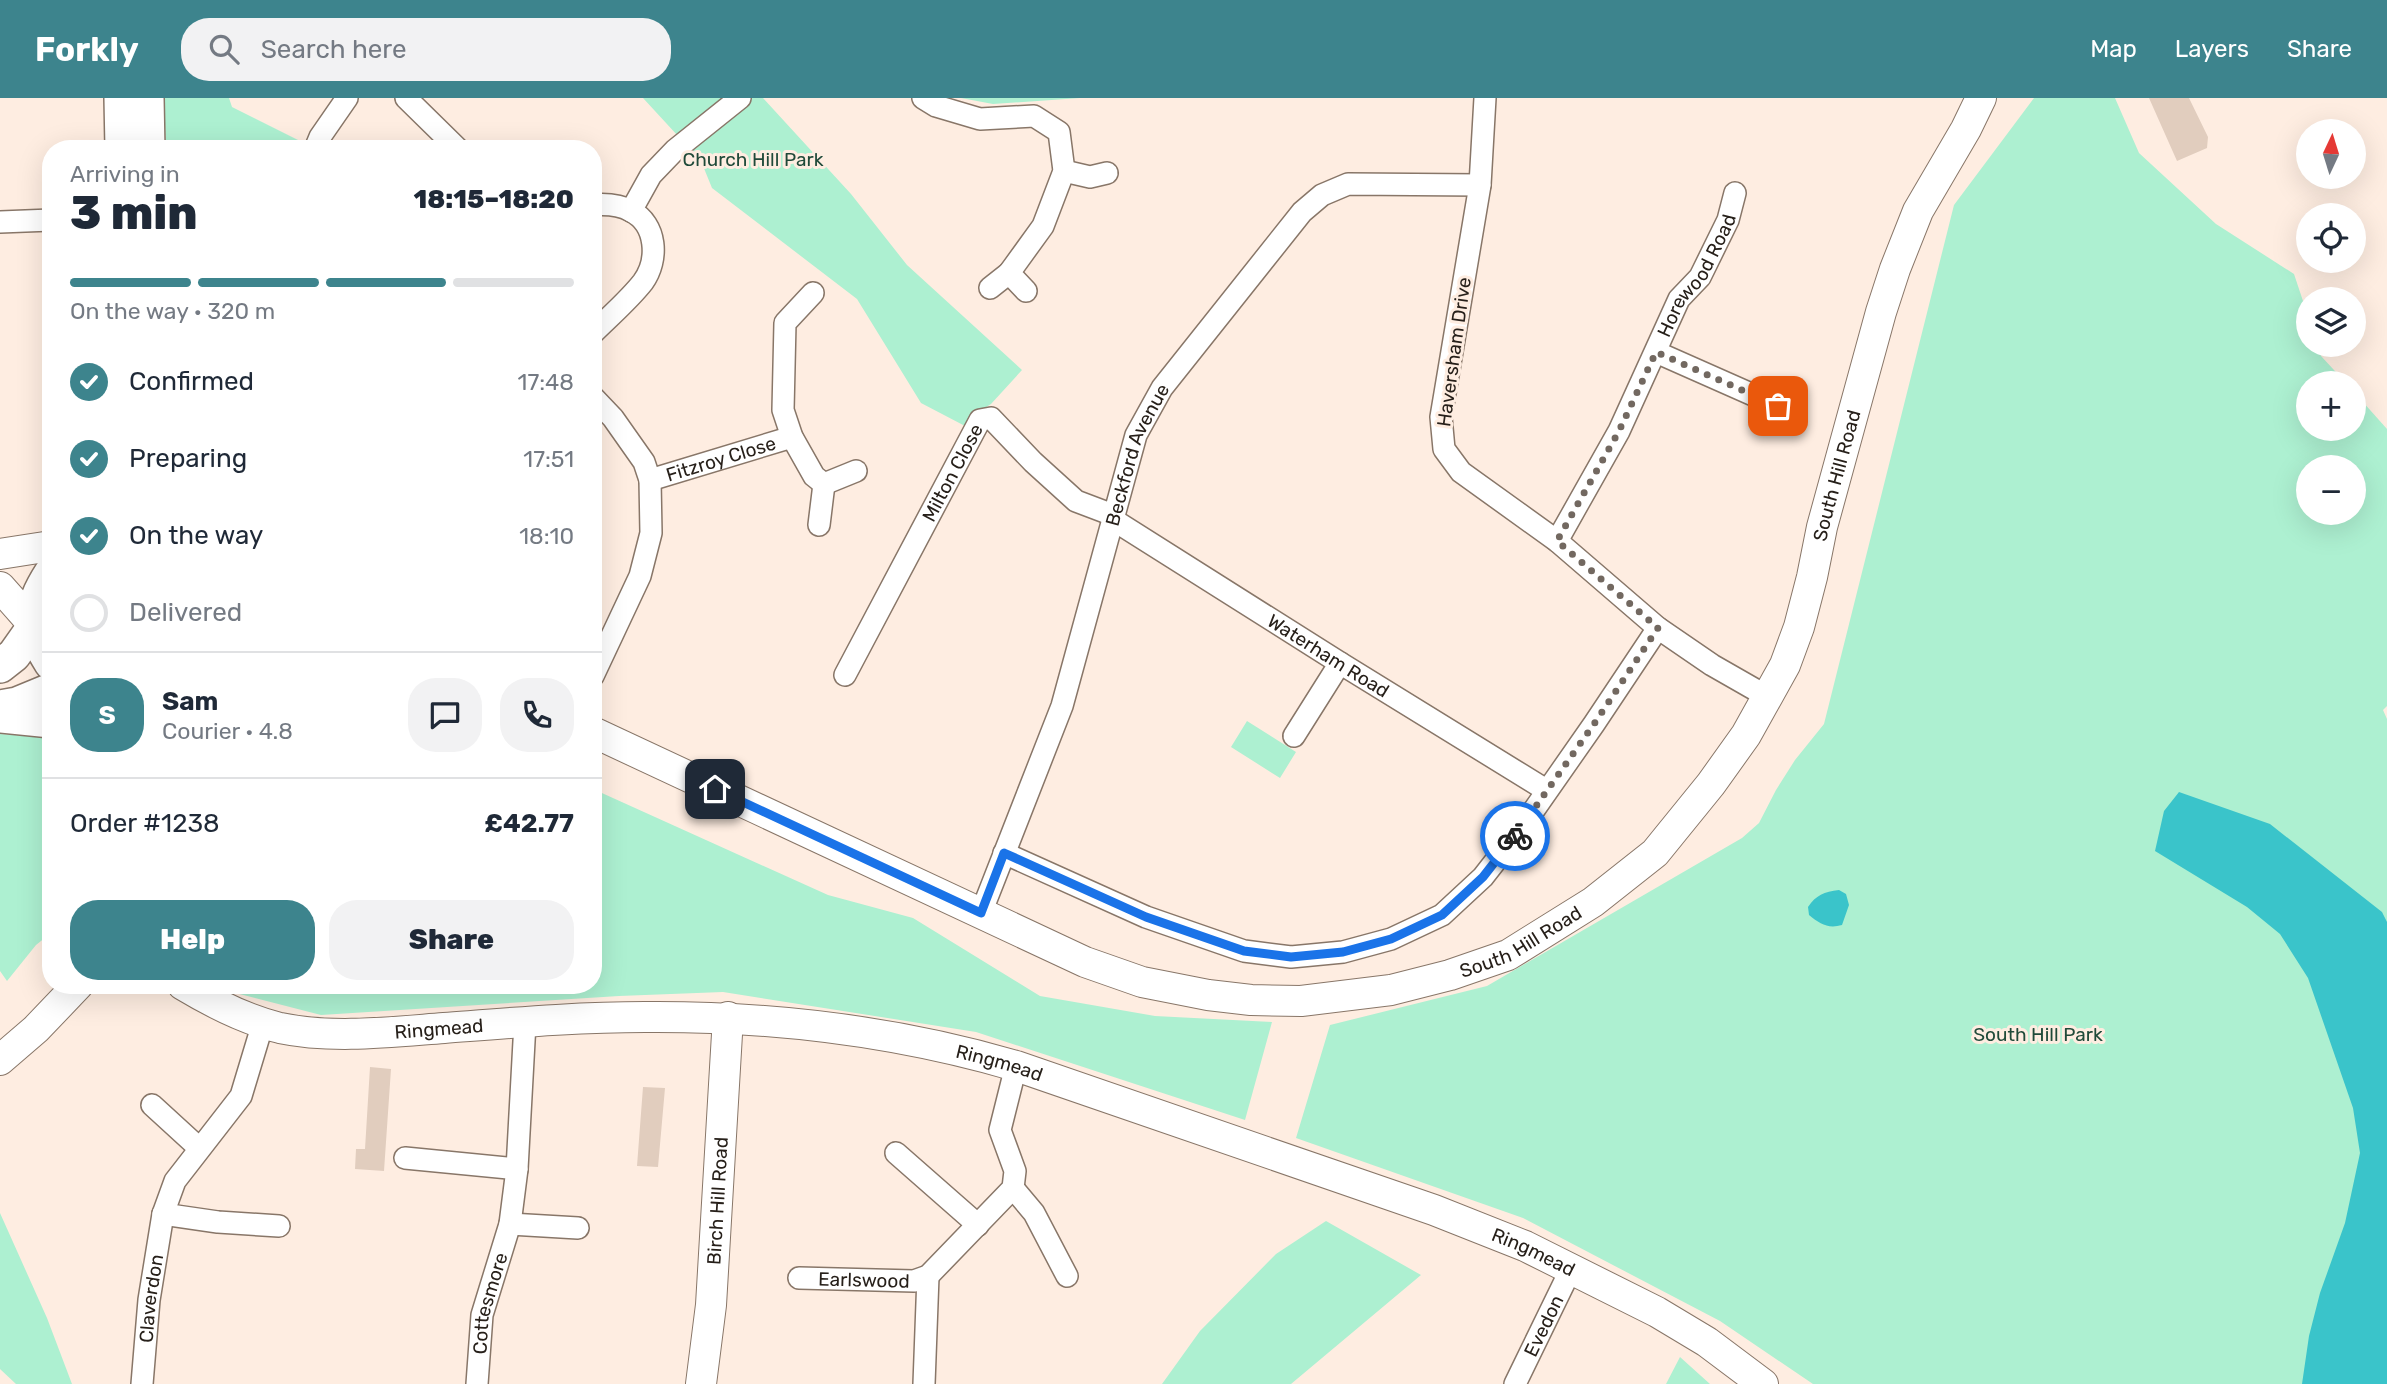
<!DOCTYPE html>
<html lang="en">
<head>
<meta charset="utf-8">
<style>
  :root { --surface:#fff; --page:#f2f2f3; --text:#1f2937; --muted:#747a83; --line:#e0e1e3; --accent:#3d848d }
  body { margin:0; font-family:Rubik,sans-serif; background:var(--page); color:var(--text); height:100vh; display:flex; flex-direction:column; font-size:26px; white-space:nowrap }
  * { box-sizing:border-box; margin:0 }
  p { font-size:23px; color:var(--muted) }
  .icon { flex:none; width:38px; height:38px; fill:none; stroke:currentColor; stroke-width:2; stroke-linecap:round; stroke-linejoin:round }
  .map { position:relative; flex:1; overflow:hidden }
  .side { position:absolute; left:42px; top:42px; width:560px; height:854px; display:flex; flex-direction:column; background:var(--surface); border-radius:28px; box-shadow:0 7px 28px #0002 }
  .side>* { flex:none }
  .needle { width:46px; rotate:4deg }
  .buttons { position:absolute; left:2296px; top:21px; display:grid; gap:14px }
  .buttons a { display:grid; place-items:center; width:70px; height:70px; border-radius:50%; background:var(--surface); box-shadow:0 7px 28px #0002; font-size:35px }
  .pin { position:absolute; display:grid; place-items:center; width:60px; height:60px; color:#fff; margin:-30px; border-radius:14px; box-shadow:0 4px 10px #0006 }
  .courier { position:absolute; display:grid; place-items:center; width:70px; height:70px; margin:-35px; border:5px solid #1a73e8; border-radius:50%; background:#fff; color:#222; box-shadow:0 2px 9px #0007 }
  .headline em { font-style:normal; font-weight:800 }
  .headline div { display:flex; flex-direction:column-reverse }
  .headline { display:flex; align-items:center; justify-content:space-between; height:119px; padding:0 28px }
  h1 { font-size:46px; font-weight:800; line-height:52px }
  .bar { display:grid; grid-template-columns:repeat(4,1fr); gap:10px 7px; align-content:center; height:84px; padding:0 28px }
  .bar i { height:9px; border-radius:5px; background:var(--line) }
  .bar .active { background:var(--accent) }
  .bar p { grid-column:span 4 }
  .line { display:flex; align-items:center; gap:18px; padding:0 28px; border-top:2px solid var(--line) }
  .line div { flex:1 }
  .round { display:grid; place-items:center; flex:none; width:74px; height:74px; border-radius:28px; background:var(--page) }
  ol { padding:0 28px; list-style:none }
  li { display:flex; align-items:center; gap:21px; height:77px }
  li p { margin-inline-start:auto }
  li .icon { padding:7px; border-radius:50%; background:var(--accent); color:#fff; stroke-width:4 }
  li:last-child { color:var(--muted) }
  li i { width:38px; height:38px; border:4px solid var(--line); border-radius:50% }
  .primary-button { display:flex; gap:14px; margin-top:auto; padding:14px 28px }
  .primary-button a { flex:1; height:80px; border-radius:28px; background:var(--accent); color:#fff; font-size:28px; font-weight:800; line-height:80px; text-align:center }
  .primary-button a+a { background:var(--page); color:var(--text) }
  header { display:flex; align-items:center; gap:42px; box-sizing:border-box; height:98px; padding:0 35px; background:var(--accent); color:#fff }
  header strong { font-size:33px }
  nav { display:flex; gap:38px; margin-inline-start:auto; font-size:24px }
  .search { width:490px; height:63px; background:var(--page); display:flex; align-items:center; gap:18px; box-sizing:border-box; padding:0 24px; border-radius:28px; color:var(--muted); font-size:26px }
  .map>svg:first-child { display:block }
  .green { fill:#adf0d1; fill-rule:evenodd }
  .water { fill:#3ac4ca }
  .building { fill:#e1cdbe }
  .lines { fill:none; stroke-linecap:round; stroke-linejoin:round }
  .street-casing { stroke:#887668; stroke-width:24 }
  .secondary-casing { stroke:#887668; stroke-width:32 }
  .primary-casing { stroke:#887668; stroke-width:36 }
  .street { stroke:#fff; stroke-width:21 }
  .secondary { stroke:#fff; stroke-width:30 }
  .primary { stroke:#fff; stroke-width:33 }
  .done { stroke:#726860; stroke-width:7; stroke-dasharray:0 12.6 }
  .route { stroke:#1a73e8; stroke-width:9 }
  .labels { text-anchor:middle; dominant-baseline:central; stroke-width:6; stroke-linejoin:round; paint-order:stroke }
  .park-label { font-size:19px; fill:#1f4a39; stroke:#feede1 }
  .street-label { font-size:19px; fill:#27201a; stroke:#feede1 }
</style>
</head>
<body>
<header>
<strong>Forkly</strong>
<div class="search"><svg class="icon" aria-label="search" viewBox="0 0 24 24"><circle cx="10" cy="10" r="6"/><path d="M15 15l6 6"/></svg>Search here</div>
<nav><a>Map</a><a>Layers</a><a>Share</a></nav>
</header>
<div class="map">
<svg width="2387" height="1286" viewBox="0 0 2387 1286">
  <rect width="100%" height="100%" fill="#feede1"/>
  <path class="green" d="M164,0h65l3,9 68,34 5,8h-139z
    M643,0h120l88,96 56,71 115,105 -31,34 -14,9 -12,13 -44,-23 -64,-104 -145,-111 -11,-27z
    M961,0h119l-87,6z
    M2034,0h81l24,55 77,71 78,50 14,42v29h10l3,11 25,27h-38v46h46v-37l33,37v277l-4,4 4,9v665h-574l-93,-63 -197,-103 -227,-80 34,-113 157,-39 255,-148 17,-15 17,-33 19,-30 29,-36 130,-519zM2308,369h46v46h-46z
    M1247,623l49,31 -16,26 -49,-31z
    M0,636l44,3 7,37v41l-7,32 7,17v69l-15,12 -29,36 -7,-10z
    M593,691l235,106 85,23 127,78 115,20 117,6 -27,98 -269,-88 -253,-40 -104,4 -298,19 -93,-24 -4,-6h369z
    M0,1115l47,105 25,66h-56l-16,-15z
    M1326,1123l95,54 -130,109h-129l38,-53 76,-77z
    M1680,1259l30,27h-44z"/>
  <path class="water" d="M2179,694l91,32 112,88 5,10v462h-85l7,-48 11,-43 25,-70 15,-70 -7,-45 -45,-130 -28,-44 -33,-27 -92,-56 9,-40z
    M1839,792l7,4 3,11 -7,20c-14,4 -22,-1 -33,-10l-1,-8c8,-12 16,-15 31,-17z"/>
  <path class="building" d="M2149,0h40l19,39 -1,11 -30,13z
    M370,969l21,2 -7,102 -29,-2 1,-20h9z
    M643,989l22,1 -7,79 -21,-1z"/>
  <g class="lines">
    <defs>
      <g id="street">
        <path d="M406,0l52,51"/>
        <path d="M923,0l13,8 44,13 54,-3 25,16 5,39 -21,55 -34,47 17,18"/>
        <path d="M1485,0l-5,87 -39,232 3,32 17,23 96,69 101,87 54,37 56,32"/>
        <path d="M315,51l5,-12 27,-39"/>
        <path d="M1064,73l26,6 17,-4"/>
        <path d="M593,107c12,-1 27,0 38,6 26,13 28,49 12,71 -14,18 -34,35 -50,51"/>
        <path d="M631,113l20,-36 24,-25 65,-52"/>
        <path d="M0,124l51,-2"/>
        <path d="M990,190l19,-15"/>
        <path d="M813,195l-28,30 -2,87 9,27 22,39 10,8"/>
        <path d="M1656,254l122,54"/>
        <path d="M593,299l20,21 31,44 6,18 1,53 -11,43 -47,100"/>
        <path id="s1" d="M650,382l142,-43"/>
        <path d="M824,386l32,-13"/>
        <path id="s2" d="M1112,421l228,144 206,127"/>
        <path d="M819,427l5,-41"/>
        <path id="s3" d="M1557,443l62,-110 60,-132 21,-22 28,-57 7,-27"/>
        <path id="s4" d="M845,577l135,-255 11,-2 42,44 43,39 37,14"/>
        <path d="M1294,638l46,-73"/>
        <path d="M1004,755l142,64 98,34 47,6 52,-5 48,-13 51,-24 41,-38 39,-50 72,-103 64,-96"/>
        <path id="s5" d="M981,815l81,-207 74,-271 26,-47 140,-176 20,-17 26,-11 132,1"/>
        <path d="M152,1007l47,43"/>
        <path d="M896,1055l82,72"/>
        <path d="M405,1060l112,11"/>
        <path d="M1013,1090l21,25 33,63"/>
        <path d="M163,1116l55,8 61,4"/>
        <path d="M510,1126l68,4"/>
        <path id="s6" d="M799,1180l115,3 14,-5 85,-88 2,-17 -15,-41 16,-64"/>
        <path id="s7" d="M142,1286l7,-84 14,-86 12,-33 66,-85 22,-73"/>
        <path id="s8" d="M477,1286l5,-69 28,-91 7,-55 8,-146"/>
        <path d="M924,1286l4,-108"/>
        <path id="s9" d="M1515,1286l56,-115"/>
      </g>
      <g id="secondary">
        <path d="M0,456l51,-8"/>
        <path d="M0,489l32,36"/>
        <path id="s10" d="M593,634l492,230 57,20 66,13 43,5 50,1 90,-11 59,-15 58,-20 85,-53 62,-49 56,-69 35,-49 39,-70 14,-38 13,-50 10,-50 59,-215 14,-43 23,-58 48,-82 15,-31"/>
        <path id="s11" d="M183,887c30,18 63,35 97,43 52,11 111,4 164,0 66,-5 134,-11 201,-11 125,-1 251,14 371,49l418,144 91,36 132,66 50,30 56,42"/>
        <path d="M0,962l36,-31 42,-44"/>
        <path id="s12" d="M701,1286l10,-79 17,-288"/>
      </g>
      <path id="primary" d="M121,0l1,51
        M147,0l1,51
        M51,475c-23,36 -23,54 0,90
        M0,568l14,-11 19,-27
        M0,609l17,-3 34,-14
        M0,618l51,5"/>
    </defs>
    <use href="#street" class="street-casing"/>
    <use href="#secondary" class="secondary-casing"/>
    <use href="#primary" class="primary-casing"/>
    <use href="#street" class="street"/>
    <use href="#secondary" class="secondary"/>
    <use href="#primary" class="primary"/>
  </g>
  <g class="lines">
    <path class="done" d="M1515,738l79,-112 64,-96 -101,-87 62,-110 37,-79 122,54"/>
    <path class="route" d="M715,691l266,124 23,-60 142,64 98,34 47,6 52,-5 48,-13 51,-24 41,-38 32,-41"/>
  </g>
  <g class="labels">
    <g class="park-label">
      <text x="753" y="61">Church Hill Park</text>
      <text x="2038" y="936">South Hill Park</text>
    </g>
    <g class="street-label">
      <text stroke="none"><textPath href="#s3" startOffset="301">Horewood Road</textPath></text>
      <text transform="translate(1454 254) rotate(-82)">Haversham Drive</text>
      <text stroke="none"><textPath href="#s5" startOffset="485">Beckford Avenue</textPath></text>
      <text stroke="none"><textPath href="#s1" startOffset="74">Fitzroy Close</textPath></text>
      <text stroke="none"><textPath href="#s4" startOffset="229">Milton Close</textPath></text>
      <text stroke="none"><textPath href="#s10" startOffset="1582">South Hill Road</textPath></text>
      <text stroke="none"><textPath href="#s2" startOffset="256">Waterham Road</textPath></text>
      <text stroke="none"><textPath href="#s10" startOffset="994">South Hill Road</textPath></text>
      <text stroke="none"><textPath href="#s11" startOffset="266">Ringmead</textPath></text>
      <text stroke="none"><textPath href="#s11" startOffset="831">Ringmead</textPath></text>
      <text stroke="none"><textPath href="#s12" startOffset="184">Birch Hill Road</textPath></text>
      <text stroke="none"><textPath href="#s11" startOffset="1398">Ringmead</textPath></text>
      <text stroke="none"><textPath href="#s6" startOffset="65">Earlswood</textPath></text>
      <text stroke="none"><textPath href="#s7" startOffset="86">Claverdon</textPath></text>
      <text stroke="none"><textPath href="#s8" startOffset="82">Cottesmore</textPath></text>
      <text stroke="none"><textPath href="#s9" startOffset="65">Evedon</textPath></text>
    </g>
  </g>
</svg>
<div class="buttons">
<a><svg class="needle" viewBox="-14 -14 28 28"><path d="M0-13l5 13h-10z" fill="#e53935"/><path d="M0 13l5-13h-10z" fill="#747a83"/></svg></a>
<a><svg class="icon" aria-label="locate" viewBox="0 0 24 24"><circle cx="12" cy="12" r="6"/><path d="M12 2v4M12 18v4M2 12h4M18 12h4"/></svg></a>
<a><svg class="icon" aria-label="layers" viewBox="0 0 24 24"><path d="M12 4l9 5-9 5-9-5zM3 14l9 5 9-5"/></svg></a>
<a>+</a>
<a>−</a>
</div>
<div class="pin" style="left:1778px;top:308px;background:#ea580c"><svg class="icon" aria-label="bag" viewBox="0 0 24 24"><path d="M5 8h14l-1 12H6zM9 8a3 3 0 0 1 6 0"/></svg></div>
<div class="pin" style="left:715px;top:691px;background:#1f2937"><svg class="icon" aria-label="home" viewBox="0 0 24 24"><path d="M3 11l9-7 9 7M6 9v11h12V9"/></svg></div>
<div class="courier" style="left:1515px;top:738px"><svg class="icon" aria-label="bike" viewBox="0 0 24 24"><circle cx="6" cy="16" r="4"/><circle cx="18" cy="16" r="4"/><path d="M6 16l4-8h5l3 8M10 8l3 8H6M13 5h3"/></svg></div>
<section class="side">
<div class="headline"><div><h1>3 min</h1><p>Arriving in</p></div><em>18:15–18:20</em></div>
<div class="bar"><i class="active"></i><i class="active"></i><i class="active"></i><i></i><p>On the way · 320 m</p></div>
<ol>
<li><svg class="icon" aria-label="check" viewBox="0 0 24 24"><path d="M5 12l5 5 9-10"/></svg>Confirmed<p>17:48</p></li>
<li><svg class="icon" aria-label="check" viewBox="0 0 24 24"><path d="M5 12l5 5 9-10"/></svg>Preparing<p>17:51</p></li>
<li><svg class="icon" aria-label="check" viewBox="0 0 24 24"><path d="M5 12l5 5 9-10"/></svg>On the way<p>18:10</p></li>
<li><i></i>Delivered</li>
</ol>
<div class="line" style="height:126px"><b class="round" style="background:var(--accent);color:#fff">S</b><div><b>Sam</b><p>Courier · 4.8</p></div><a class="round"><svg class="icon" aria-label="chat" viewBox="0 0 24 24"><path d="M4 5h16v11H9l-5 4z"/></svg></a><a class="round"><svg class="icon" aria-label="phone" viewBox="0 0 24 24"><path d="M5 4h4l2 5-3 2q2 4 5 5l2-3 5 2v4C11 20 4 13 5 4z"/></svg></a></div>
<div class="line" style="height:91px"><div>Order #1238</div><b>£42.77</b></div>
<div class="primary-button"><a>Help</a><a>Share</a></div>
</section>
</div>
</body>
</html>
